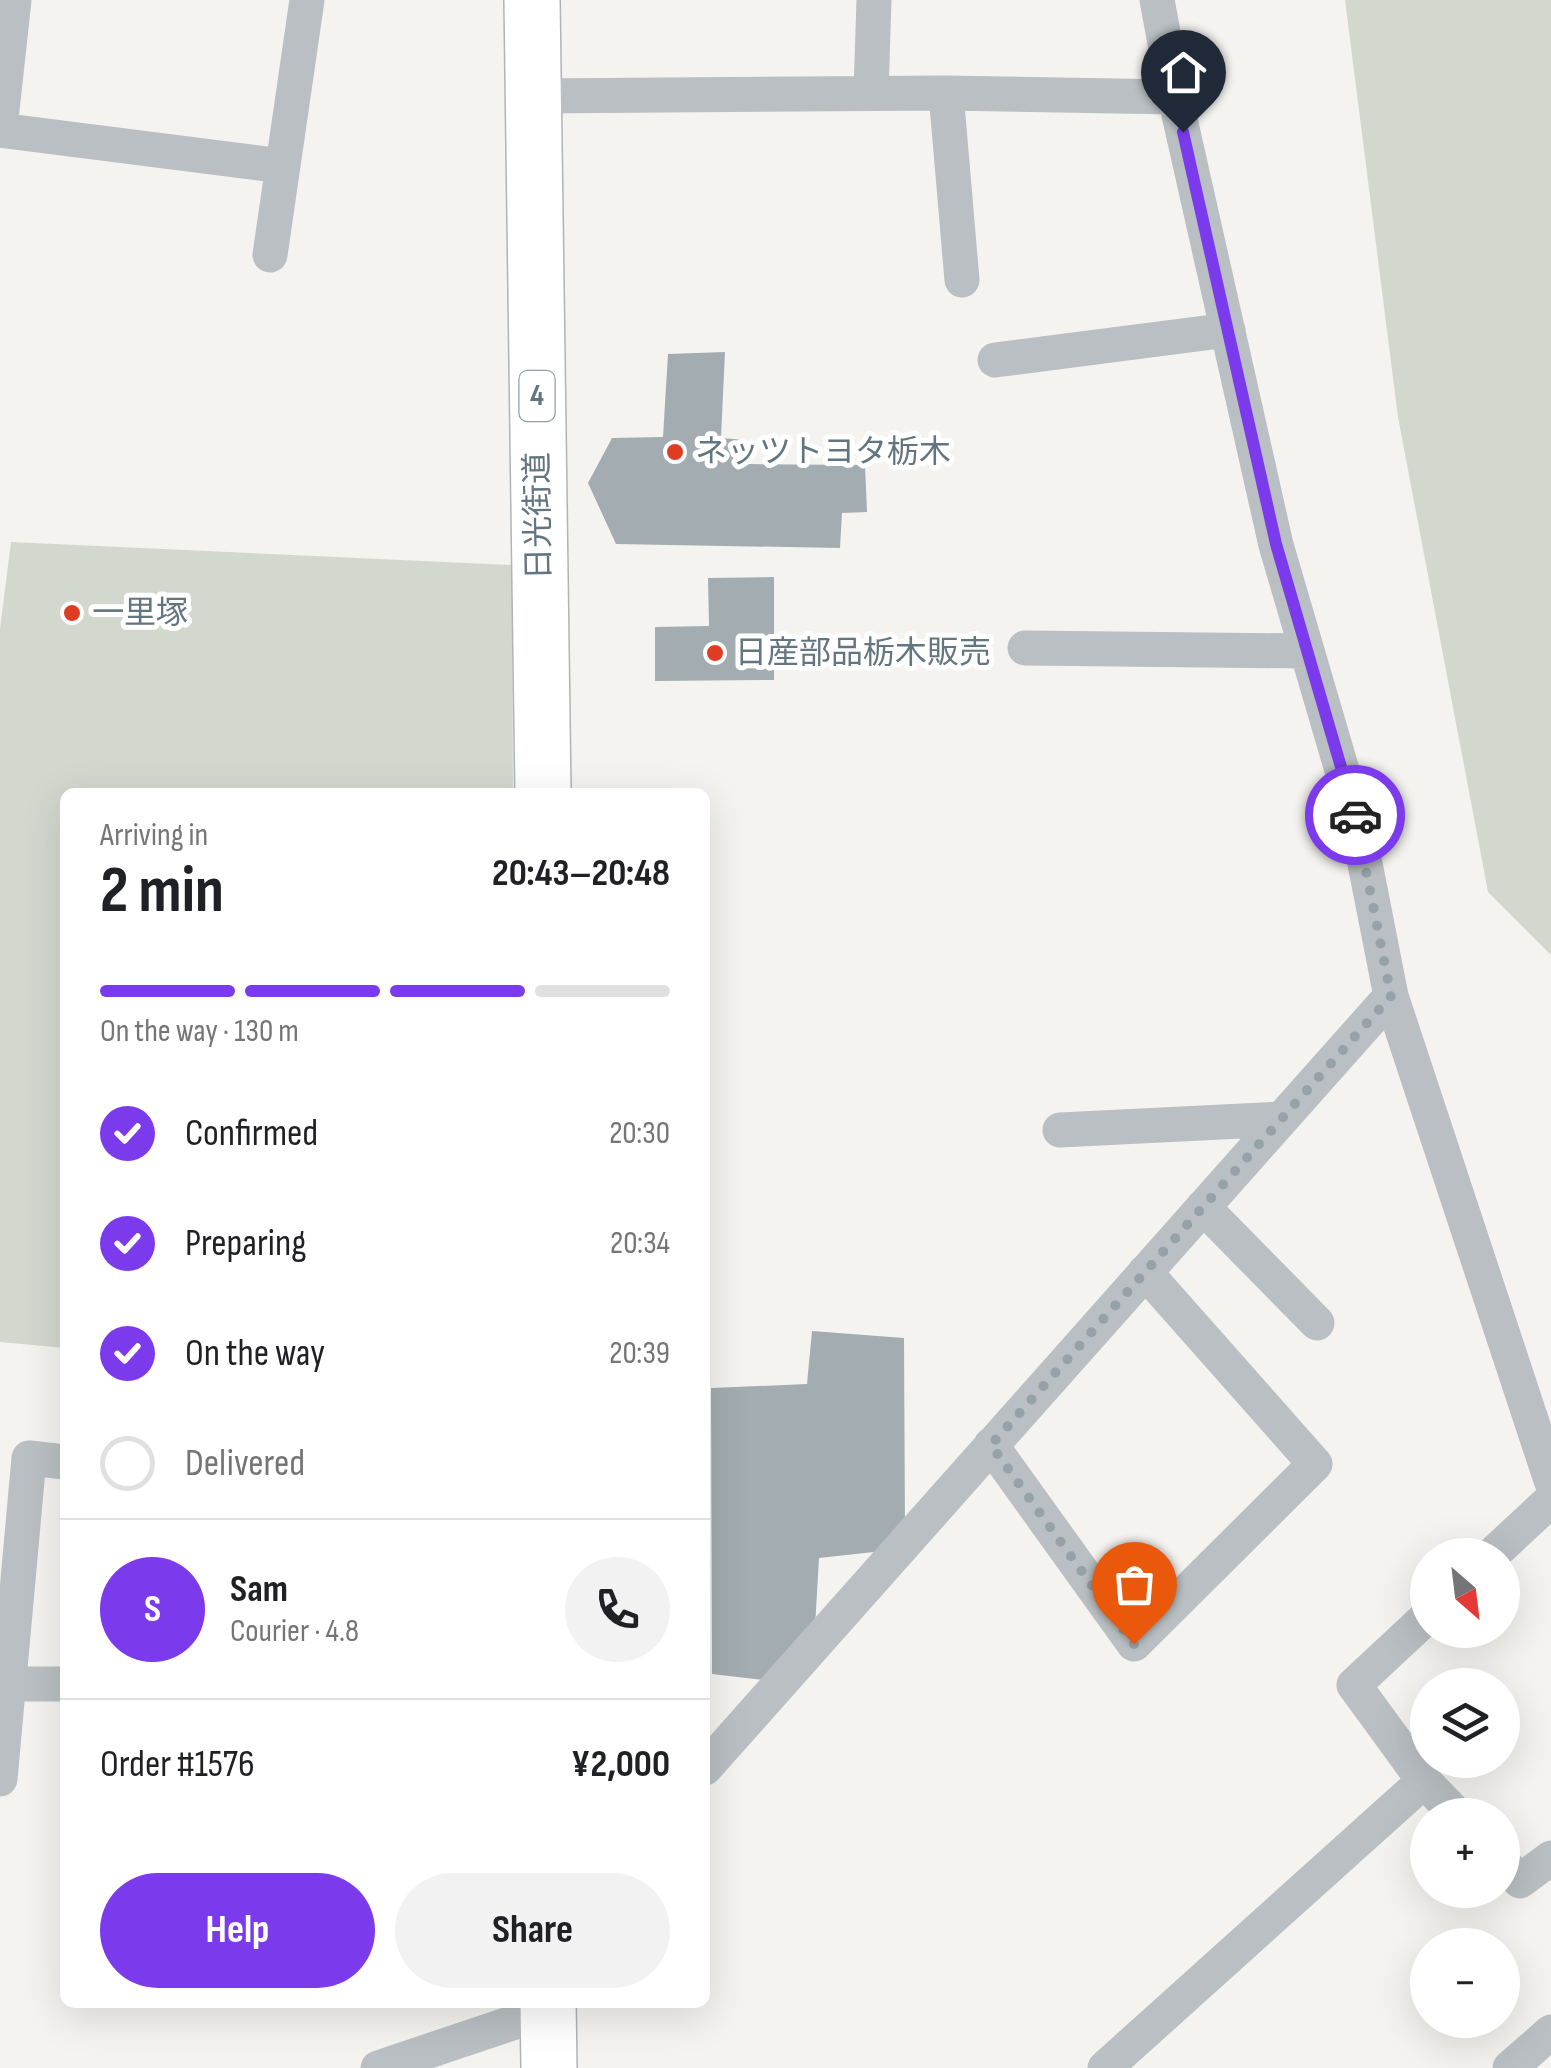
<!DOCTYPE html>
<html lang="en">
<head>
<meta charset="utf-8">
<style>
  :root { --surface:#fff; --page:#f2f2f2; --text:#202124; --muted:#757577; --line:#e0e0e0; --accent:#7c3aed }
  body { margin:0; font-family:"Sofia Sans Condensed","Noto Sans JP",sans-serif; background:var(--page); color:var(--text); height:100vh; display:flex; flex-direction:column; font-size:38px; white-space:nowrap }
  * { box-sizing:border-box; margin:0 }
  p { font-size:32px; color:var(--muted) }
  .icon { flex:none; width:55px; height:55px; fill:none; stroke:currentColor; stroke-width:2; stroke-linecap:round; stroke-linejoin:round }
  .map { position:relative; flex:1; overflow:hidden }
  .side { position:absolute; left:60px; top:788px; width:650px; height:1220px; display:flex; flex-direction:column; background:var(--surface); border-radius:15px; box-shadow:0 10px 40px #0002 }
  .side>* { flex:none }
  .needle { width:65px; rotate:152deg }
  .controls { position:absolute; left:1410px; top:1538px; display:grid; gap:20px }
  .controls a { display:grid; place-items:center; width:110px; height:110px; border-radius:50%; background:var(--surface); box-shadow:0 10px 40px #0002; font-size:50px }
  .pin { position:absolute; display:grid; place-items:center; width:85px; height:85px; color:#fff; margin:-102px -42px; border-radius:50% 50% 50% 0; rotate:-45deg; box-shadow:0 0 10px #0007 }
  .pin .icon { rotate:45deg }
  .courier { position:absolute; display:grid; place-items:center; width:100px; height:100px; margin:-50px; border:8px solid #7c3aed; border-radius:50%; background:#fff; color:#222; box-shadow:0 2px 12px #0007 }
  .overview em { font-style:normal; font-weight:700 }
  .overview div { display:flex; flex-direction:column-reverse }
  .overview { display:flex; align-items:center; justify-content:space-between; height:170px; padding:0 40px }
  h1 { font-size:65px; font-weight:700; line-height:75px }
  .bar { display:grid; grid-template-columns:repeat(4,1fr); gap:15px 10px; align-content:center; height:120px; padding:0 40px }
  .bar i { height:12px; border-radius:8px; background:var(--line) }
  .bar .current { background:var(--accent) }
  .bar p { grid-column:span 4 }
  .line { display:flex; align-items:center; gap:25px; padding:0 40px; border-top:2px solid var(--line) }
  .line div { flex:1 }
  .round { display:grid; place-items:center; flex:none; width:105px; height:105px; border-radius:52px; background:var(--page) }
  ol { padding:0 40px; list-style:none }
  li { display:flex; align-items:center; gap:30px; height:110px }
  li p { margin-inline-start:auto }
  li .icon { padding:10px; border-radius:50%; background:var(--accent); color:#fff; stroke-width:4 }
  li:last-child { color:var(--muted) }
  li i { width:55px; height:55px; border:5px solid var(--line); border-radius:50% }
  .action { display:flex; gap:20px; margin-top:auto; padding:20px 40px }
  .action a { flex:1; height:115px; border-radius:60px; background:var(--accent); color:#fff; font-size:40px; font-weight:700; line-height:115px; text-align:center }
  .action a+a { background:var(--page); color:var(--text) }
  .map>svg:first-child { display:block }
  .green { fill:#d3d8cf }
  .building { fill:#a3adb1 }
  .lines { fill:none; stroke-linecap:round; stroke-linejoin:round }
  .highway-casing { stroke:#afb4b6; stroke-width:58 }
  .street { stroke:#b9bfc2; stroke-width:35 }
  .highway { stroke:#fff; stroke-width:55 }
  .done { stroke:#96a2a7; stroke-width:10; stroke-dasharray:0 18 }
  .route { stroke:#7c3aed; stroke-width:12 }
  .poi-dot { fill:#df3c24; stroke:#fff; stroke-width:4 }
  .labels { text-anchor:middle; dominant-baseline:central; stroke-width:10; stroke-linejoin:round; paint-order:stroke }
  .shield { fill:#fff; stroke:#929fa6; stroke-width:2.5 }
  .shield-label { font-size:30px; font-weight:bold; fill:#637680 }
  .poi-label { font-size:32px; fill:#637680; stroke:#fff; text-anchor:start }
  .street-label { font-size:32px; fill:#637680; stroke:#fff }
</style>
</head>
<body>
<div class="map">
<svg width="1551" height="2068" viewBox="0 0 1551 2068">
  <rect width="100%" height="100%" fill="#f4f3ef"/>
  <path class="green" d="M1345,0h206v955l-63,-63 -90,-475z
    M11,542l501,23 1,227h-448v556l-65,-6v-713z"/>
  <path class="building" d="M725,352l-4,86 24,2 2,24 118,1 2,47 -25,1 -2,35 -224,-4 -28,-61 24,-45 51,-1 5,-83z
    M774,577v103l-119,1v-54l54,-1 -1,-48z
    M812,1331l92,7 1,192 -22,21 -64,7 -4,69 -52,53 -51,-6 -1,-286 96,-4z"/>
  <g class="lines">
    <defs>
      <path id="highway" d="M532,0l11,792
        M548,2002l1,66"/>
    </defs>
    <use href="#highway" class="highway-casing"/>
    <path class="street" d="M1157,0l18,97 101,448 80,273 35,178 160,484
      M871,93l3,-93
      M946,93l229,4
      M533,96l413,-3 16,187
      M0,128l14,-128
      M0,130l283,36
      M270,255l37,-255
      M995,360l233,-30
      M1025,648l282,3
      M1060,1130l221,-11
      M1203,1207l114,116
      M991,1445l143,199 181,-180 -170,-192
      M1492,1555l59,-55
      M1428,1616l-74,69 70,96 33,34
      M0,1684h65
      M705,1768l686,-772
      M0,1779l29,-321 36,4
      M1502,1862l18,19 31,-23
      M378,2068l170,-57
      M1105,2068l319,-287
      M1510,2068l41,-36"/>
    <use href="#highway" class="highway"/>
  </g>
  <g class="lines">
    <path class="done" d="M1134,1644l-143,-199 400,-449 -36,-181"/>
    <path class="route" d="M1183,132l93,412 79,271"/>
  </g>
  <g class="poi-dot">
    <circle cx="675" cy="452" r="10"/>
    <circle cx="72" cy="613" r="10"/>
    <circle cx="715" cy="653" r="10"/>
  </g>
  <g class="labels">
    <rect class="shield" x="519.5" y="371" width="35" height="50" rx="8"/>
    <g class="shield-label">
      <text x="537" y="396">4</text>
    </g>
    <g class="poi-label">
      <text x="695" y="452">ネッツトヨタ栃木</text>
      <text x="92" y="613">一里塚</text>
      <text x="735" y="653">日産部品栃木販売</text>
    </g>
    <g class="street-label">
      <text transform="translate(539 516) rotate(-91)">日光街道</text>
    </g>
  </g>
</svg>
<div class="controls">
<a><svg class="needle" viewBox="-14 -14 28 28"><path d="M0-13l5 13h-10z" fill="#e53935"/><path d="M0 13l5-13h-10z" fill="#757577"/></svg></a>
<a><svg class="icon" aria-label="layers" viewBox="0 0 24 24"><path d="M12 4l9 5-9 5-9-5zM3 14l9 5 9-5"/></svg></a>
<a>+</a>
<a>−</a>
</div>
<div class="pin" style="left:1134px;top:1644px;background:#ea580c"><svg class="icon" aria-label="bag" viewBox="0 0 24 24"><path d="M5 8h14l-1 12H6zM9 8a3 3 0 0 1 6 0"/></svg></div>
<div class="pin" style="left:1183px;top:132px;background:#1f2937"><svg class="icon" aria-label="home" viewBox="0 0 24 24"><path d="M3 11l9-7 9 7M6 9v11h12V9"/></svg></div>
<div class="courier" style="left:1355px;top:815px"><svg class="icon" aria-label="car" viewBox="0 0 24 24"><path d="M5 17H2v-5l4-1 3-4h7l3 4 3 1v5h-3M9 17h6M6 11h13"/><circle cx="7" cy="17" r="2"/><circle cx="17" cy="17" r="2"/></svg></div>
<section class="side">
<div class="overview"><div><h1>2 min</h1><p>Arriving in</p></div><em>20:43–20:48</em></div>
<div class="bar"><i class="current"></i><i class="current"></i><i class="current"></i><i></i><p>On the way · 130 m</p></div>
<ol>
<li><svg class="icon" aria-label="check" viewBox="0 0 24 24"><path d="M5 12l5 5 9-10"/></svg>Confirmed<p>20:30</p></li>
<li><svg class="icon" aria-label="check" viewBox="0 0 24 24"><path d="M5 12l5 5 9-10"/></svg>Preparing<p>20:34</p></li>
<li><svg class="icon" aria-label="check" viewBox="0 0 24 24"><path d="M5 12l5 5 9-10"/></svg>On the way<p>20:39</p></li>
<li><i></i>Delivered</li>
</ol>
<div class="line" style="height:180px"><b class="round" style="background:var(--accent);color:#fff">S</b><div><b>Sam</b><p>Courier · 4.8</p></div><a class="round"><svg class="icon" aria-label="phone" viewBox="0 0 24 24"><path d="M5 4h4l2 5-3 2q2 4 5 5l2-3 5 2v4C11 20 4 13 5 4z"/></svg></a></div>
<div class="line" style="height:130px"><div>Order #1576</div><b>¥2,000</b></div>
<div class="action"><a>Help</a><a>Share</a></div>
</section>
</div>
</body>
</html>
